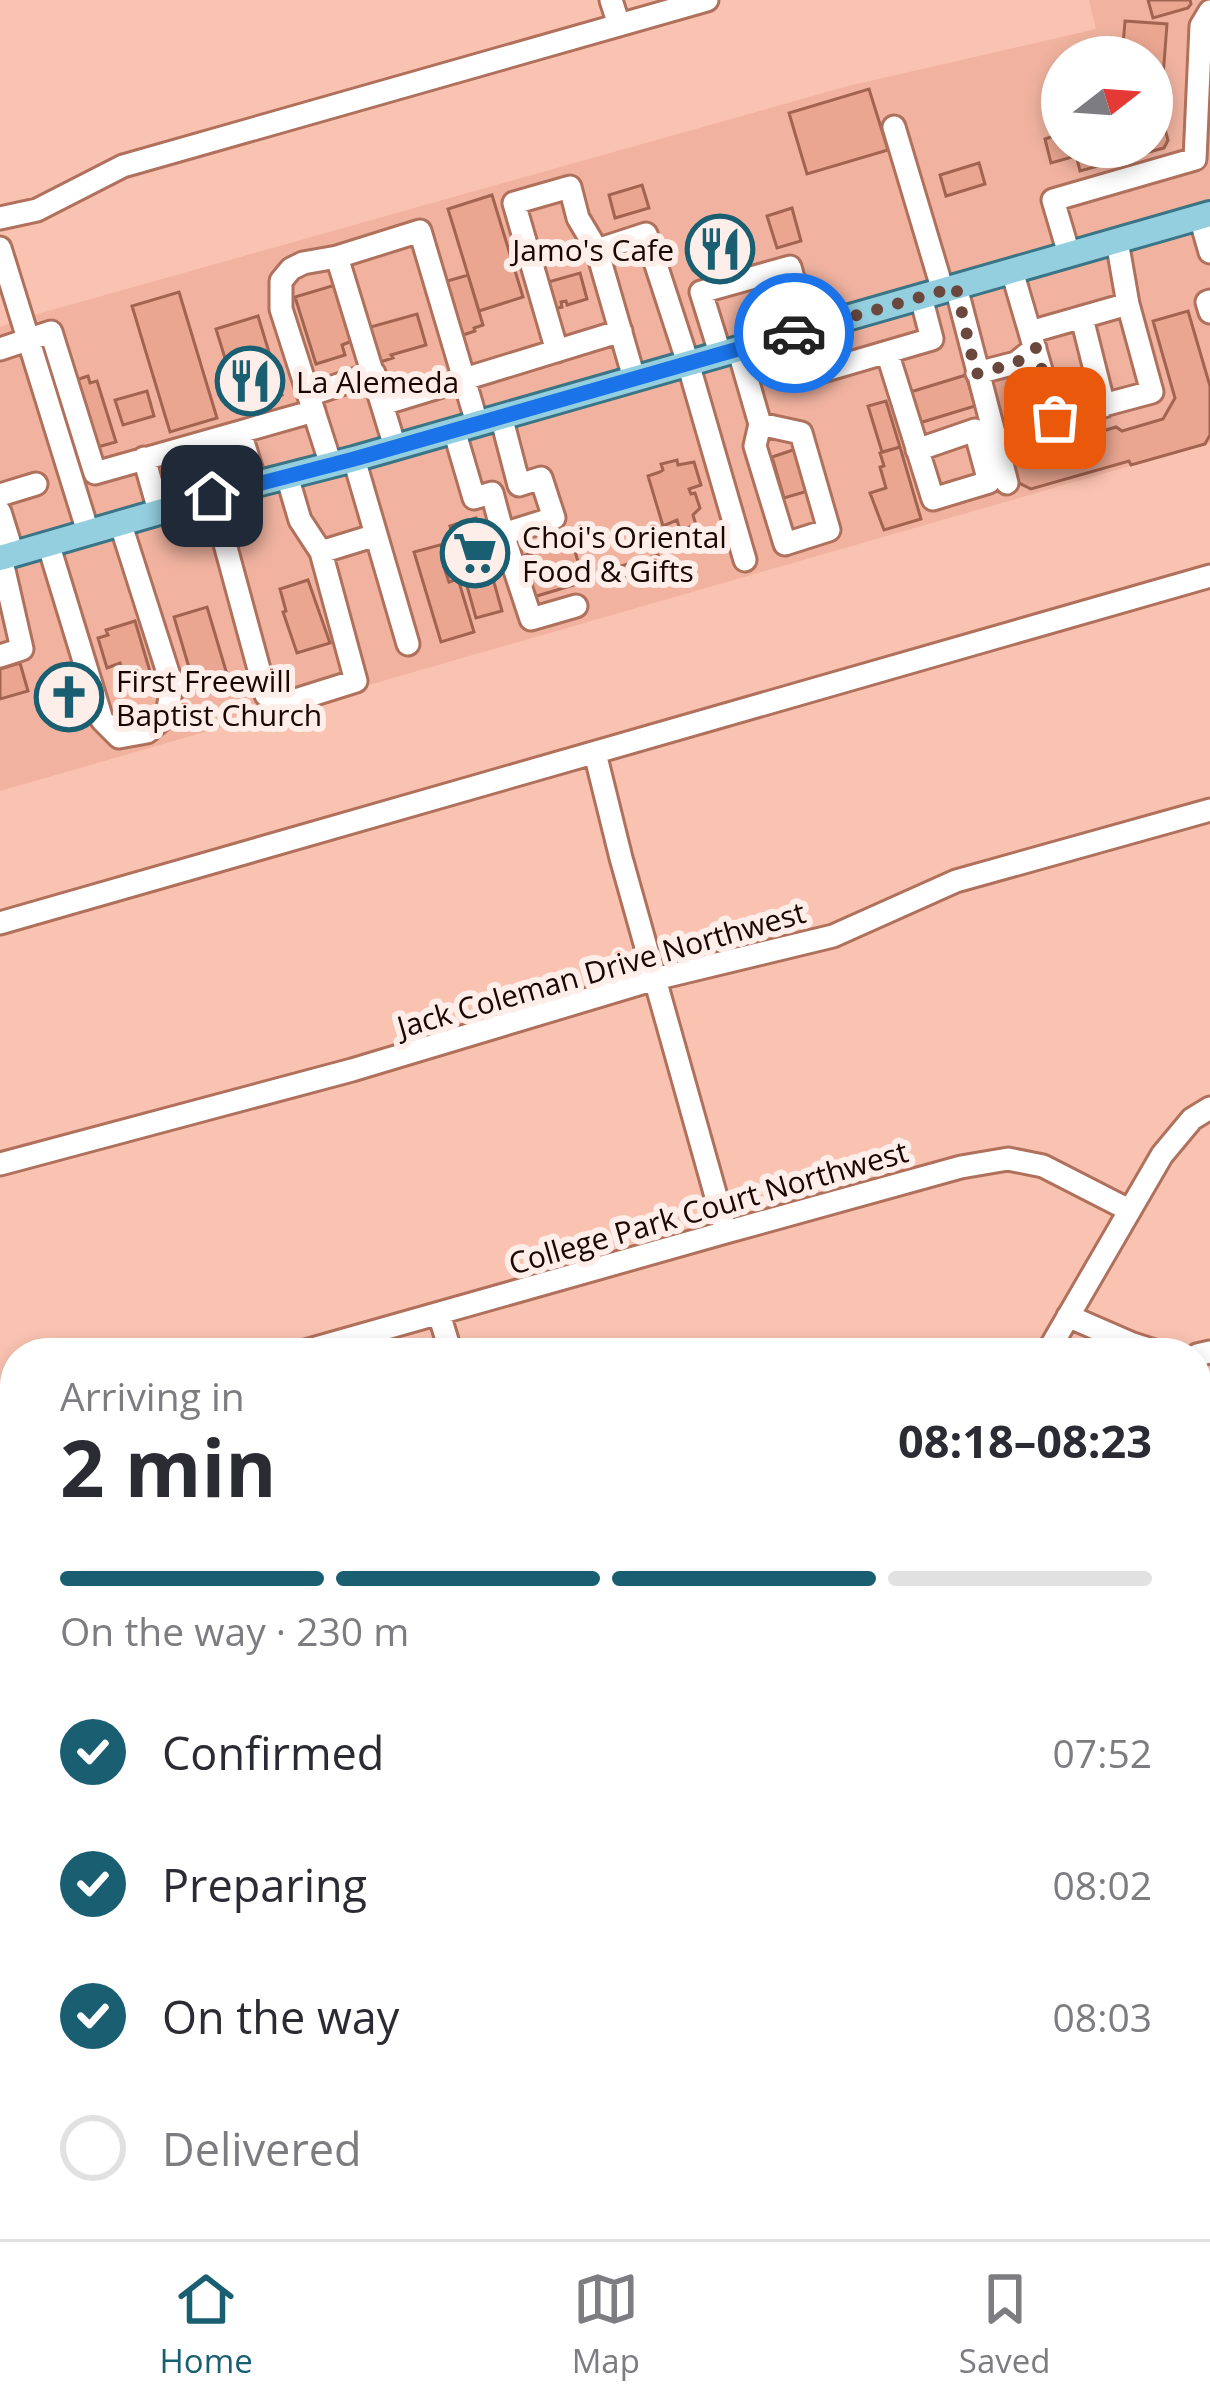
<!DOCTYPE html>
<html lang="en">
<head>
<meta charset="utf-8">
<style>
  :root { --surface:#fff; --page:#f2f2f3; --text:#2b2b33; --muted:#7c7c81; --line:#e1e1e2; --accent:#195f71 }
  body { margin:0; font-family:"Open Sans",sans-serif; background:var(--page); color:var(--text); height:100vh; display:flex; flex-direction:column; font-size:45px; white-space:nowrap }
  * { box-sizing:border-box; margin:0 }
  p { font-size:39px; color:var(--muted) }
  .icon { flex:none; width:66px; height:66px; fill:none; stroke:currentColor; stroke-width:2; stroke-linecap:round; stroke-linejoin:round }
  .map { position:relative; flex:1; overflow:hidden }
  .details { position:absolute; left:0px; top:1338px; width:1212px; height:903px; display:flex; flex-direction:column; background:var(--surface); border-radius:48px 48px 0 0; box-shadow:0 6px 18px #0003 }
  .details>* { flex:none }
  .needle { width:78px; rotate:73deg }
  .fabs { position:absolute; left:1041px; top:36px; display:grid; gap:24px }
  .fabs a { display:grid; place-items:center; width:132px; height:132px; border-radius:50%; background:var(--surface); box-shadow:0 6px 18px #0003; font-size:60px }
  .pin { position:absolute; display:grid; place-items:center; width:102px; height:102px; color:#fff; margin:-51px; border-radius:24px; box-shadow:0 6px 18px #0006 }
  .courier { position:absolute; display:grid; place-items:center; width:120px; height:120px; margin:-60px; border:9px solid #1a73e8; border-radius:50%; background:#fff; color:#222; box-shadow:0 3px 15px #0007 }
  .summary em { font-style:normal; font-weight:700 }
  .summary div { display:flex; flex-direction:column-reverse }
  .summary { display:flex; align-items:center; justify-content:space-between; height:204px; padding:0 60px }
  h1 { font-size:78px; font-weight:700; line-height:90px }
  .bar { display:grid; grid-template-columns:repeat(4,1fr); gap:18px 12px; align-content:center; height:144px; padding:0 60px }
  .bar i { height:15px; border-radius:9px; background:var(--line) }
  .bar .selected { background:var(--accent) }
  .bar p { grid-column:span 4 }
  ol { padding:0 60px; list-style:none }
  li { display:flex; align-items:center; gap:36px; height:132px }
  li p { margin-inline-start:auto }
  li .icon { padding:12px; border-radius:50%; background:var(--accent); color:#fff; stroke-width:4 }
  li:last-child { color:var(--muted) }
  li i { width:66px; height:66px; border:6px solid var(--line); border-radius:50% }
  .tabs { display:flex; justify-content:space-around; align-items:center; height:168px; border-top:3px solid var(--line); background:var(--surface); font-size:33px; color:var(--muted) }
  .tabs a { display:grid; justify-items:center; gap:6px }
  .tabs .selected { color:var(--accent) }
  .map>svg:first-child { display:block }
  .built { fill:#f1b3a0; fill-rule:evenodd }
  .forest { fill:#b09c28 }
  .building { fill:#eaa690; stroke:#a26450; stroke-width:3 }
  .lines { fill:none; stroke-linecap:round; stroke-linejoin:round }
  .minor-casing { stroke:#b0715c; stroke-width:27 }
  .major-casing { stroke:#3b7484; stroke-width:30 }
  .highway-casing { stroke:#3b7484; stroke-width:36 }
  .minor { stroke:#fff; stroke-width:21 }
  .major { stroke:#94cfe0; stroke-width:24 }
  .highway { stroke:#4cafcb; stroke-width:30 }
  .rail-casing { stroke:#4a2d25; stroke-width:9 }
  .rail { stroke:#fdeeea; stroke-width:4.5; stroke-dasharray:14; stroke-linecap:butt }
  .done { stroke:#6a483e; stroke-width:12; stroke-dasharray:0 21.6 }
  .route { stroke:#1a73e8; stroke-width:15 }
  .labels { text-anchor:middle; dominant-baseline:central; stroke-width:12; stroke-linejoin:round; paint-order:stroke }
  .poi-label { font-size:30px; fill:#1c0601; stroke:#fdeeea; text-anchor:start }
  .street-label { font-size:30px; fill:#1c0601; stroke:#fdeeea }
</style>
</head>
<body>
<div class="map">
<svg width="1210" height="2239" viewBox="0 0 1210 2239">
  <rect width="100%" height="100%" fill="#fac2b0"/>
  <path class="built" d="M1089,0h121v443l-1210,348v-464l27,-10 821,-231 248,-57zM1062,57h90v90h-90z"/>
  <path class="forest" d="M0,1582l15,21v107l-15,-22z"/>
  <path class="building" d="M1148,0h42l1,4 -3,4 -35,10z
    M1125,21l42,3 -6,79h-9v-46h-30z
    M869,89l19,61 -81,24 -18,-61z
    M1158,105l10,35 -4,8 -84,23 -6,-24h78v-41z
    M1062,123v24h12l2,9 -25,7 -6,-24 9,-3 -3,-10z
    M979,163l6,21 -39,12 -6,-21z
    M642,185l7,23 -34,10 -6,-23z
    M492,195l31,102 -44,14 -31,-102z
    M792,208l9,33 -24,7 -10,-32z
    M742,233l6,22 -55,15 -6,-21z
    M580,273l7,26 -20,6 -1,-4 -5,1 1,5 -13,3 -8,-26z
    M468,275l15,50 -9,3 1,3 -21,7 -17,-54z
    M335,285l17,56 -10,4 3,10 -29,9 -21,-67z
    M179,292l38,126 -47,14 -38,-126z
    M1188,311l22,75v49l-5,9 -74,21 -2,-4 -98,28 -20,-10 -28,-98 36,-10 18,65 16,10 63,-19 6,4 41,-12 12,-21 -22,-77z
    M417,314l9,31 -35,10 2,3 -16,5 -10,-35z
    M258,316l24,79 -42,12 -24,-78z
    M966,375l9,31 -59,18 -9,-31z
    M88,376l2,7 7,-2 19,61 -22,6 -21,-67z
    M147,391l7,25 -31,9 -8,-25z
    M886,401l14,46 -18,5 -14,-46z
    M900,447l21,72 -37,11 -14,-37 16,-5 -6,-21 4,-1 -4,-13z
    M796,449l12,42 -24,7 -12,-41z
    M677,460l1,5 16,-3 7,23 -12,4 2,5 4,-1 5,15 -7,7 3,10 -16,5 -3,-10 -14,6 -15,-50 12,-4 3,-2 -2,-6z
    M476,518l26,93 -26,7 -26,-92z
    M572,541l12,41 -54,16 -11,-41z
    M447,543l6,22 -9,2 5,15 9,-3 16,53 -33,10 -27,-90z
    M658,555l4,12 -55,16 -3,-12z
    M308,580l22,63 -33,10 -14,-41 3,-1 -6,-22z
    M207,607l19,64 -33,10 -19,-64z
    M135,621l16,54 -6,2 3,9 -11,4 -3,-10 -8,1 -6,-18 -13,5 -9,-30 10,-3 -2,-5z
    M20,663l8,28 -28,8v-30z"/>
  <g class="lines">
    <defs>
      <path id="minor" d="M611,0l8,25
        M894,127l49,164
        M1200,217l10,35
        M0,218l37,-8 86,-44 584,-166
        M0,248l88,284
        M1069,254l-16,-54 142,-41 6,-133 9,-15
        M337,257l83,-26 57,192
        M1012,271l43,147 97,-26 -24,-88 -11,-63
        M956,287l51,196
        M1210,301l-3,1 3,10
        M1082,318l22,88
        M1030,332l98,-28
        M738,348l22,76 -5,22 30,98 44,-14 -28,-97 -41,-9
        M0,349l51,-17 44,141 145,-41 16,52
        M557,351l-43,-148 56,-16 8,31 19,32
        M887,352l46,147 56,-17 -14,-52 -58,20
        M720,353l-19,-61 89,-25 29,105 113,-33 -11,-42
        M977,373l39,-10 19,-15
        M634,378l-37,-128 49,-16 42,129 57,197
        M309,395l65,-22
        M383,404l238,-73
        M501,416l18,69 22,-7 13,40 -51,16 28,85 45,-13
        M454,430l20,68 18,-5 11,41
        M240,432l74,-21
        M144,458l15,53
        M354,459l54,185
        M331,465l-50,-156v-28l10,-12 12,-6 34,-6 58,190
        M0,495l36,-11
        M212,496l54,199 20,8 70,-22 -35,-129 -21,-32 -13,-44
        M0,512l13,42
        M48,543l54,177 17,17 28,-5 20,-17 5,-30 -52,-163
        M321,552l55,-17
        M0,656l22,-7 -21,-92
        M595,753l26,105 105,374
        M0,923l1210,-347
        M0,1164l352,-94 303,-91 178,-43 123,-55 254,-71
        M439,1314l12,39
        M1068,1316l62,27 31,10
        M298,1353l428,-121 235,-65 47,-8 35,7 86,44
        M1047,1353l115,-198 30,-36 18,-11
        M1197,1355l13,-3
        M1197,1723l13,-10
        M1197,1812l3,3 10,-7
        M1197,2203l13,1
        M498,2239l66,-13"/>
      <path id="major" d="M0,558l256,-74 98,-25 856,-245"/>
      <path id="highway" d="M0,1754l15,23
        M0,1981l15,16
        M0,2058l15,16
        M154,2226l12,13
        M228,2226l12,13
        M298,2226l9,13"/>
    </defs>
    <use href="#minor" class="minor-casing"/>
    <use href="#major" class="major-casing"/>
    <use href="#highway" class="highway-casing"/>
    <use href="#minor" class="minor"/>
    <use href="#major" class="major"/>
    <use href="#highway" class="highway"/>
    <defs>
      <path id="rail" d="M0,1555l15,21
        M473,2226l9,13"/>
    </defs>
    <use href="#rail" class="rail-casing"/>
    <use href="#rail" class="rail"/>
  </g>
  <g class="lines">
    <path class="done" d="M794,333l162,-46 20,87 40,-11 20,-15 19,70"/>
    <path class="route" d="M212,496l142,-37 440,-126"/>
  </g>
  <defs>
    <symbol id="restaurant-ring" viewBox="-11 -11 22 22"><circle r="9.5" fill="#fdeeea" stroke="#195f71" stroke-width="1.5"/><path d="M-5-6h1v4h1v-4h1v4h1v-4h1v5L-1.5 .5V6h-2V.5L-5-1ZM5-6V6H3V1.5H1.5Q1.5-4 5-6Z" fill="#195f71"/></symbol>
    <symbol id="supermarket-ring" viewBox="-11 -11 22 22"><circle r="9.5" fill="#fdeeea" stroke="#195f71" stroke-width="1.5"/><path d="M-6-5.5h2.5l.6 2H6L4.5 2H-2.5L-4.4-4H-6ZM-1.5 3.2a1.3 1.3 0 1 0 .1 0ZM3 3.2a1.3 1.3 0 1 0 .1 0Z" fill="#195f71"/></symbol>
    <symbol id="church-ring" viewBox="-11 -11 22 22"><circle r="9.5" fill="#fdeeea" stroke="#195f71" stroke-width="1.5"/><path d="M-1.2-6h2.4v3.5h3.3v2.4h-3.3V6h-2.4V-.1h-3.3v-2.4h3.3Z" fill="#195f71"/></symbol>
  </defs>
  <g fill-rule="evenodd">
    <use href="#restaurant-ring" x="682" y="211" width="76" height="76"/>
    <use href="#restaurant-ring" x="212" y="343" width="76" height="76"/>
    <use href="#supermarket-ring" x="437" y="515" width="76" height="76"/>
    <use href="#church-ring" x="31" y="659" width="76" height="76"/>
  </g>
  <g class="labels">
    <g class="poi-label">
      <text x="674" y="249" text-anchor="end">Jamo's Cafe</text>
      <text x="296" y="381">La Alemeda</text>
      <text x="522" y="536">Choi's Oriental<tspan x="522" dy="34">Food &amp; Gifts</tspan></text>
      <text x="116" y="680">First Freewill<tspan x="116" dy="34">Baptist Church</tspan></text>
    </g>
    <g class="street-label">
      <text transform="translate(601 969) rotate(-16)">Jack Coleman Drive Northwest</text>
      <text transform="translate(708 1207) rotate(-16)">College Park Court Northwest</text>
    </g>
  </g>
</svg>
<div class="fabs">
<a><svg class="needle" viewBox="-14 -14 28 28"><path d="M0-13l5 13h-10z" fill="#e53935"/><path d="M0 13l5-13h-10z" fill="#7c7c81"/></svg></a>
</div>
<div class="pin" style="left:1055px;top:418px;background:#ea580c"><svg class="icon" aria-label="bag" viewBox="0 0 24 24"><path d="M5 8h14l-1 12H6zM9 8a3 3 0 0 1 6 0"/></svg></div>
<div class="pin" style="left:212px;top:496px;background:#1f2937"><svg class="icon" aria-label="home" viewBox="0 0 24 24"><path d="M3 11l9-7 9 7M6 9v11h12V9"/></svg></div>
<div class="courier" style="left:794px;top:333px"><svg class="icon" aria-label="car" viewBox="0 0 24 24"><path d="M5 17H2v-5l4-1 3-4h7l3 4 3 1v5h-3M9 17h6M6 11h13"/><circle cx="7" cy="17" r="2"/><circle cx="17" cy="17" r="2"/></svg></div>
<section class="details">
<div class="summary"><div><h1>2 min</h1><p>Arriving in</p></div><em>08:18–08:23</em></div>
<div class="bar"><i class="selected"></i><i class="selected"></i><i class="selected"></i><i></i><p>On the way · 230 m</p></div>
<ol>
<li><svg class="icon" aria-label="check" viewBox="0 0 24 24"><path d="M5 12l5 5 9-10"/></svg>Confirmed<p>07:52</p></li>
<li><svg class="icon" aria-label="check" viewBox="0 0 24 24"><path d="M5 12l5 5 9-10"/></svg>Preparing<p>08:02</p></li>
<li><svg class="icon" aria-label="check" viewBox="0 0 24 24"><path d="M5 12l5 5 9-10"/></svg>On the way<p>08:03</p></li>
<li><i></i>Delivered</li>
</ol>
</section>
</div>
<nav class="tabs">
<a class="selected"><svg class="icon" aria-label="home" viewBox="0 0 24 24"><path d="M3 11l9-7 9 7M6 9v11h12V9"/></svg>Home</a>
<a><svg class="icon" aria-label="map" viewBox="0 0 24 24"><path d="M3 6l6-2 6 2 6-2v14l-6 2-6-2-6 2zM9 4v14M15 6v14"/></svg>Map</a>
<a><svg class="icon" aria-label="saved" viewBox="0 0 24 24"><path d="M7 4h10v16l-5-4-5 4z"/></svg>Saved</a>
</nav>
</body>
</html>
